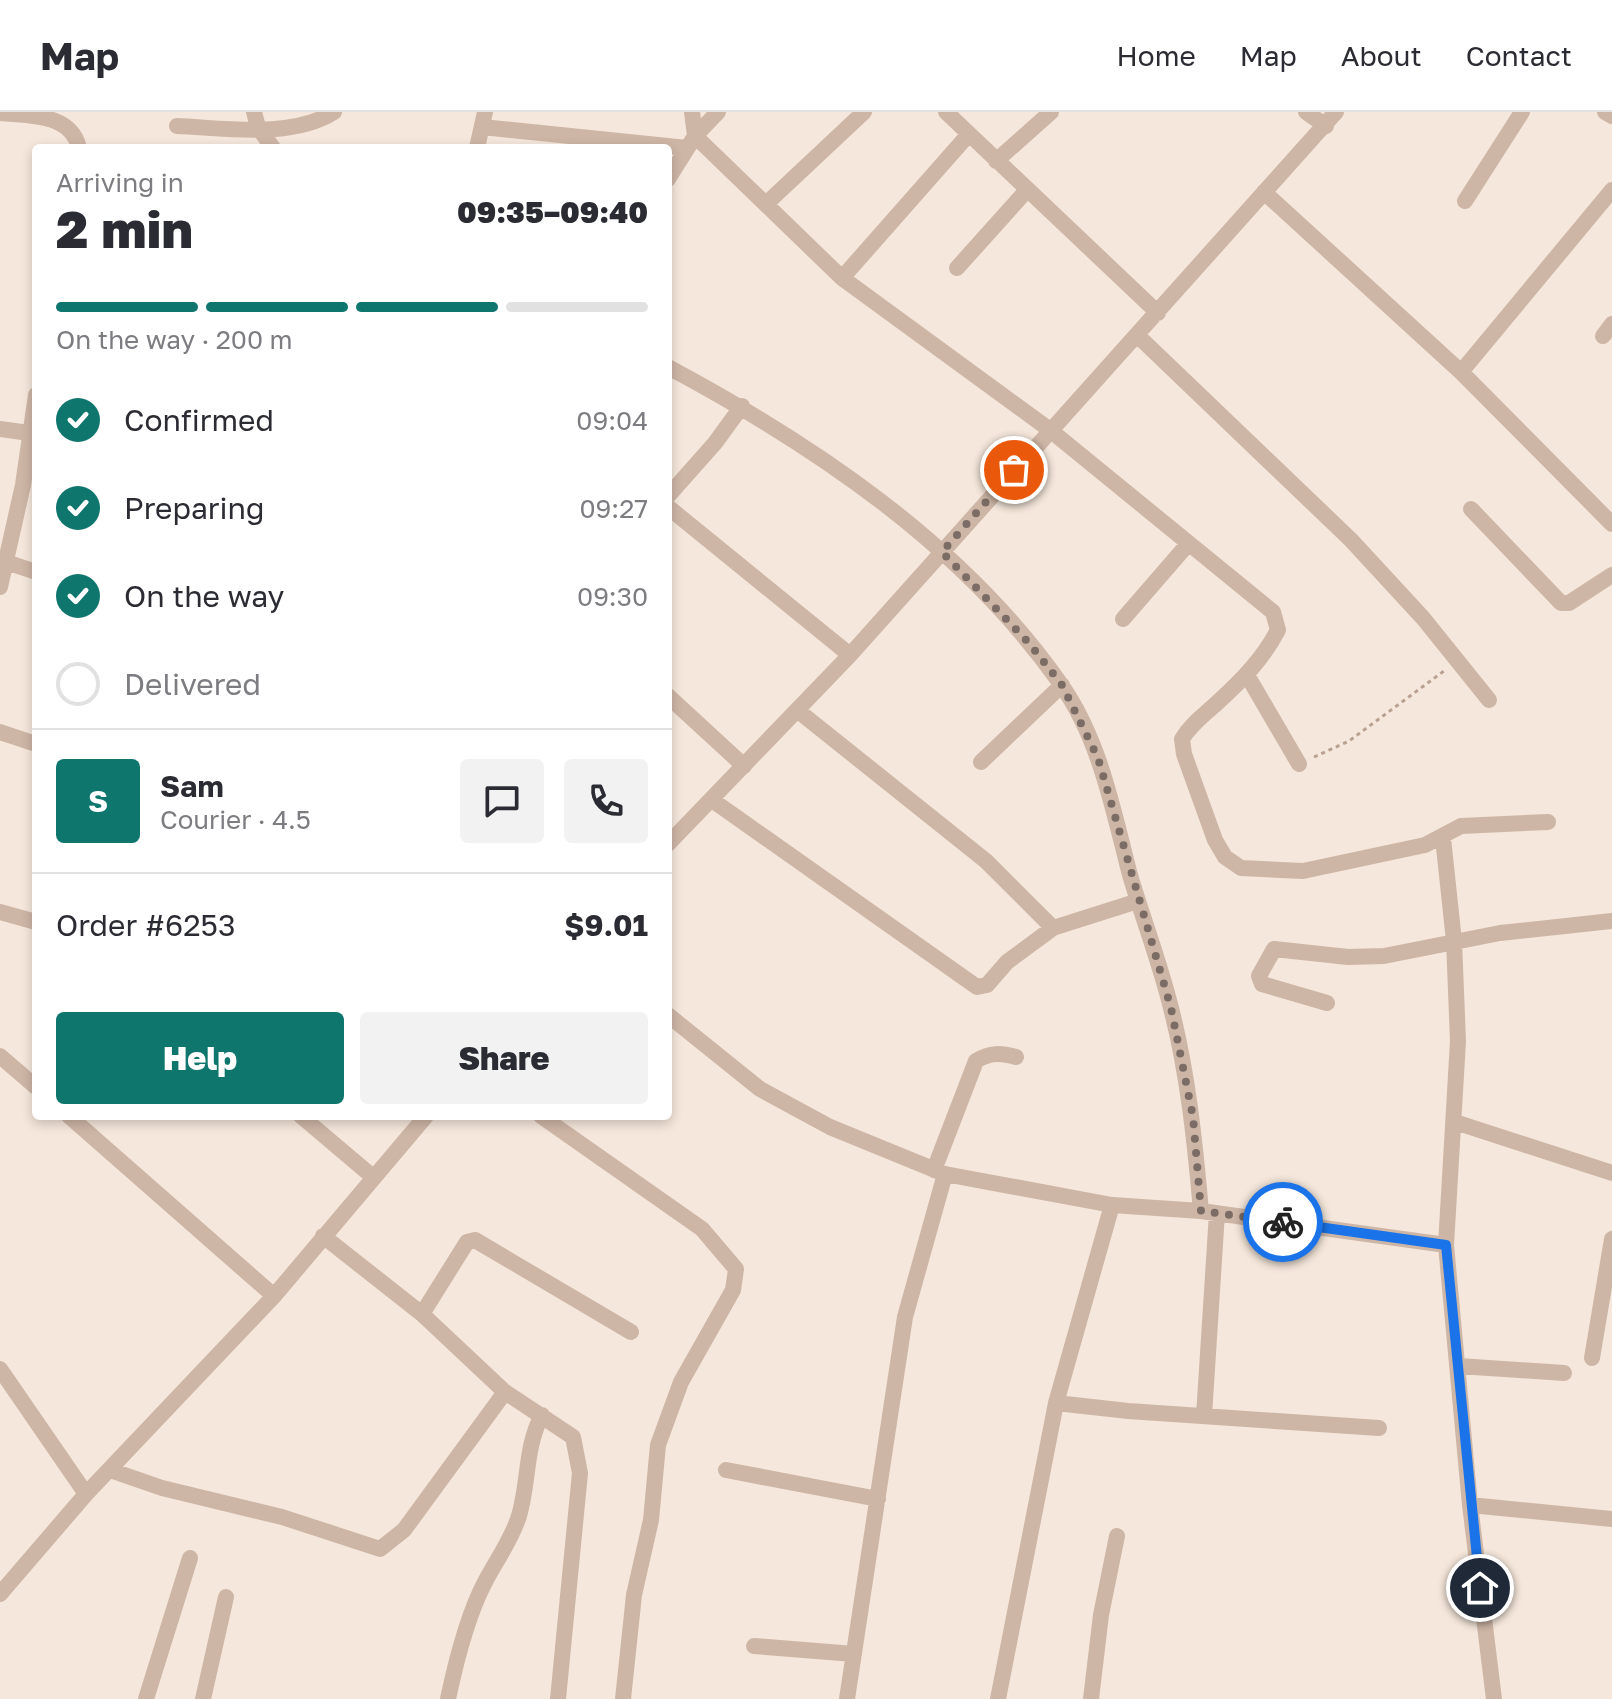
<!DOCTYPE html>
<html lang="en">
<head>
<meta charset="utf-8">
<style>
  :root { --surface:#fff; --page:#f2f2f3; --text:#2b2b33; --muted:#7c7c81; --line:#e1e1e2; --accent:#0f766e }
  body { margin:0; font-family:"Golos Text",sans-serif; background:var(--page); color:var(--text); height:100vh; display:flex; flex-direction:column; font-size:30px; white-space:nowrap }
  * { box-sizing:border-box; margin:0 }
  p { font-size:26px; color:var(--muted) }
  .icon { flex:none; width:44px; height:44px; fill:none; stroke:currentColor; stroke-width:2; stroke-linecap:round; stroke-linejoin:round }
  .map { position:relative; flex:1; overflow:hidden }
  .details { position:absolute; left:32px; top:32px; width:640px; height:976px; display:flex; flex-direction:column; background:var(--surface); border-radius:8px; box-shadow:0 4px 12px #0003 }
  .details>* { flex:none }
  .pin { position:absolute; display:grid; place-items:center; width:68px; height:68px; color:#fff; margin:-34px; border:4px solid #fff; border-radius:50%; box-shadow:0 2px 8px #0007 }
  .courier { position:absolute; display:grid; place-items:center; width:80px; height:80px; margin:-40px; border:6px solid #1a73e8; border-radius:50%; background:#fff; color:#222; box-shadow:0 2px 10px #0007 }
  .head em { font-style:normal; font-weight:800 }
  .head div { display:flex; flex-direction:column-reverse }
  .head { display:flex; align-items:center; justify-content:space-between; height:136px; padding:0 24px }
  h1 { font-size:52px; font-weight:800; line-height:60px }
  .bar { display:grid; grid-template-columns:repeat(4,1fr); gap:12px 8px; align-content:center; height:96px; padding:0 24px }
  .bar i { height:10px; border-radius:6px; background:var(--line) }
  .bar .active { background:var(--accent) }
  .bar p { grid-column:span 4 }
  .line { display:flex; align-items:center; gap:20px; padding:0 24px; border-top:2px solid var(--line) }
  .line div { flex:1 }
  .round { display:grid; place-items:center; flex:none; width:84px; height:84px; border-radius:8px; background:var(--page) }
  ol { padding:0 24px; list-style:none }
  li { display:flex; align-items:center; gap:24px; height:88px }
  li p { margin-inline-start:auto }
  li .icon { padding:8px; border-radius:50%; background:var(--accent); color:#fff; stroke-width:4 }
  li:last-child { color:var(--muted) }
  li i { width:44px; height:44px; border:4px solid var(--line); border-radius:50% }
  .primary-button { display:flex; gap:16px; margin-top:auto; padding:16px 24px }
  .primary-button a { flex:1; height:92px; border-radius:8px; background:var(--accent); color:#fff; font-size:32px; font-weight:800; line-height:92px; text-align:center }
  .primary-button a+a { background:var(--page); color:var(--text) }
  header { display:flex; align-items:center; gap:48px; box-sizing:border-box; height:112px; padding:0 40px; background:var(--surface); border-bottom:2px solid var(--line) }
  header strong { font-size:38px }
  nav { display:flex; gap:44px; margin-inline-start:auto; font-size:28px }
  .map>svg:first-child { display:block }
  .lines { fill:none; stroke-linecap:round; stroke-linejoin:round }
  .path { stroke:#baa090; stroke-width:3; stroke-dasharray:4 4; stroke-linecap:butt }
  .minor { stroke:#ceb6a6; stroke-width:16 }
  .done { stroke:#7b6d66; stroke-width:8; stroke-dasharray:0 14.4 }
  .route { stroke:#1a73e8; stroke-width:10 }
</style>
</head>
<body>
<header>
<strong>Map</strong>
<nav><a>Home</a><a>Map</a><a>About</a><a>Contact</a></nav>
</header>
<div class="map">
<svg width="1612" height="1587" viewBox="0 0 1612 1587">
  <rect width="100%" height="100%" fill="#f5e7db"/>
  <g class="lines">
    <path class="path" d="M1314,645l35,-16 95,-70"/>
    <path class="minor" d="M254,0l4,15 15,21
      M692,0l3,24 147,142 208,152 223,182 5,18c-15,29 -37,51 -61,73 -13,12 -26,21 -35,36l2,15 31,86 10,17 16,11 62,3 122,-26 36,-19 87,-4
      M946,0l212,201
      M1306,0l20,14
      M1605,0l7,4
      M0,1c29,3 71,0 79,35
      M177,14c48,2 114,13 157,-14
      M482,15l205,21
      M477,36l8,-36
      M996,49l55,-49
      M668,67l27,-43 23,-24
      M1264,80l197,180 151,152
      M1465,89l57,-89
      M767,91l97,-91
      M957,156l70,-78
      M842,166l127,-144
      M1138,224l213,204 72,78 66,82
      M1603,224l9,-12
      M668,255c146,78 295,178 392,316 40,56 53,127 70,192 13,44 30,88 41,133 17,66 24,135 30,203
      M1461,260l151,-182
      M0,317l29,4
      M668,384l47,-53 27,-37
      M668,395l182,148
      M1471,397l90,94h8l43,-28
      M6,450l30,10
      M0,475l23,-102 13,-90
      M1123,507l65,-75
      M1247,563l52,89
      M668,584l76,70
      M0,620l36,12
      M981,650l81,-77
      M712,688l265,187 10,-2 20,-23 46,-34 -67,-67 -189,-151
      M1443,726l11,103 4,100 -12,204 24,260 24,194
      M668,732l182,-189 486,-543
      M0,800l36,10
      M1053,816l85,-27
      M1327,891l-65,-19 -3,-8 15,-27 74,8 36,-1 116,-23 112,-12
      M668,903l92,74 70,38 115,47 167,31 89,6 245,34
      M0,944l36,31
      M69,1004l205,180
      M301,1004l72,61
      M541,1004l161,113 34,40 -3,21 -52,92 -23,63 -7,75 -17,75 -11,104
      M1455,1010l157,51
      M934,1058l42,-109c14,-9 25,-8 40,-4
      M323,1124l99,78 83,78 68,45 7,36 -22,226
      M422,1202l45,-72 8,-2 156,92
      M1592,1246l20,-119
      M1459,1254l105,7
      M0,1257l86,125
      M1056,1291l72,8 251,17
      M1204,1304l13,-203
      M110,1358l52,18 120,29 98,32 24,-19 101,-138
      M726,1358l152,29
      M1470,1393l142,14
      M0,1482l86,-100 188,-198 152,-180
      M754,1534l100,8
      M146,1587l44,-141
      M203,1587l23,-102
      M448,1587c8,-38 19,-83 37,-117 12,-23 26,-41 34,-66 10,-34 6,-69 23,-101
      M847,1587l58,-382 40,-143
      M998,1587l58,-296 56,-198
      M1091,1587l10,-84 16,-79"/>
  </g>
  <g class="lines">
    <path class="done" d="M1014,358l-72,82 87,91 33,42 36,73 73,250 22,109 8,94 82,11"/>
    <path class="route" d="M1283,1110l163,23 34,343"/>
  </g>
</svg>
<div class="pin" style="left:1014px;top:358px;background:#ea580c"><svg class="icon" aria-label="bag" viewBox="0 0 24 24"><path d="M5 8h14l-1 12H6zM9 8a3 3 0 0 1 6 0"/></svg></div>
<div class="pin" style="left:1480px;top:1476px;background:#1f2937"><svg class="icon" aria-label="home" viewBox="0 0 24 24"><path d="M3 11l9-7 9 7M6 9v11h12V9"/></svg></div>
<div class="courier" style="left:1283px;top:1110px"><svg class="icon" aria-label="bike" viewBox="0 0 24 24"><circle cx="6" cy="16" r="4"/><circle cx="18" cy="16" r="4"/><path d="M6 16l4-8h5l3 8M10 8l3 8H6M13 5h3"/></svg></div>
<section class="details">
<div class="head"><div><h1>2 min</h1><p>Arriving in</p></div><em>09:35–09:40</em></div>
<div class="bar"><i class="active"></i><i class="active"></i><i class="active"></i><i></i><p>On the way · 200 m</p></div>
<ol>
<li><svg class="icon" aria-label="check" viewBox="0 0 24 24"><path d="M5 12l5 5 9-10"/></svg>Confirmed<p>09:04</p></li>
<li><svg class="icon" aria-label="check" viewBox="0 0 24 24"><path d="M5 12l5 5 9-10"/></svg>Preparing<p>09:27</p></li>
<li><svg class="icon" aria-label="check" viewBox="0 0 24 24"><path d="M5 12l5 5 9-10"/></svg>On the way<p>09:30</p></li>
<li><i></i>Delivered</li>
</ol>
<div class="line" style="height:144px"><b class="round" style="background:var(--accent);color:#fff">S</b><div><b>Sam</b><p>Courier · 4.5</p></div><a class="round"><svg class="icon" aria-label="chat" viewBox="0 0 24 24"><path d="M4 5h16v11H9l-5 4z"/></svg></a><a class="round"><svg class="icon" aria-label="phone" viewBox="0 0 24 24"><path d="M5 4h4l2 5-3 2q2 4 5 5l2-3 5 2v4C11 20 4 13 5 4z"/></svg></a></div>
<div class="line" style="height:104px"><div>Order #6253</div><b>$9.01</b></div>
<div class="primary-button"><a>Help</a><a>Share</a></div>
</section>
</div>
</body>
</html>
